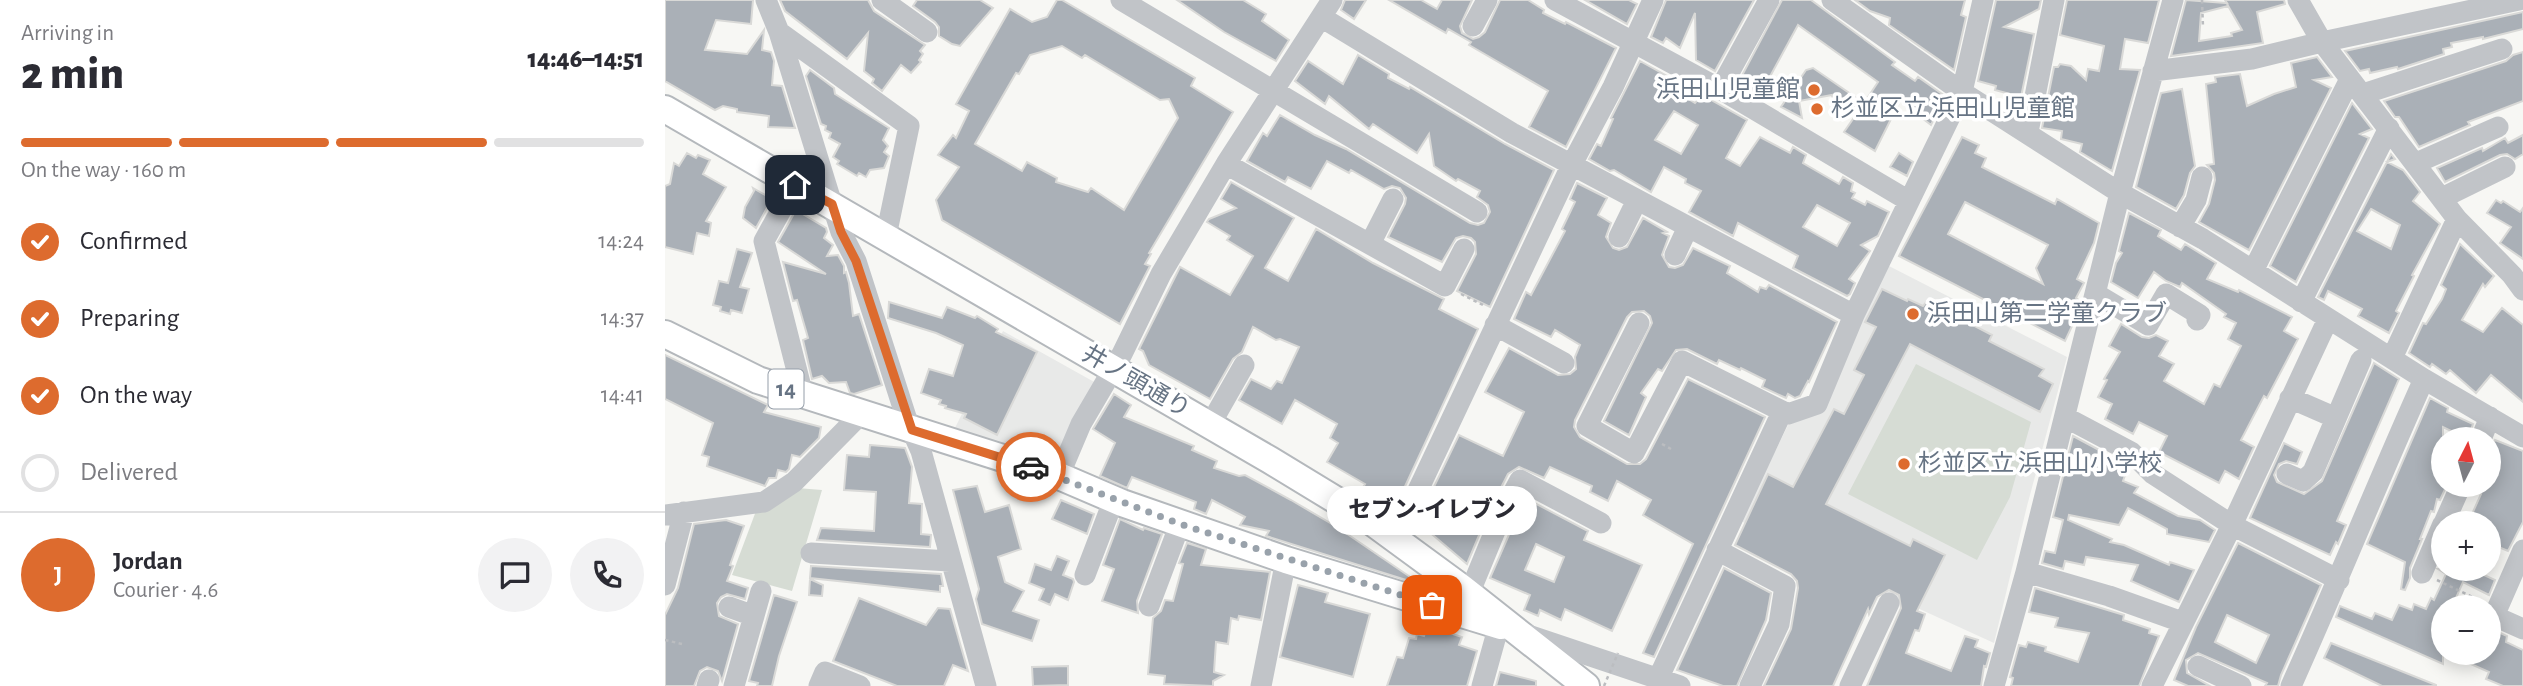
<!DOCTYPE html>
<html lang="en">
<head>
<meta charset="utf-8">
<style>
  :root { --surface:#fff; --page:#f2f2f3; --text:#2b2b33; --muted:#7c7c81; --line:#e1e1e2; --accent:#dd6b2e }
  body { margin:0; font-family:"Alegreya Sans","Noto Sans JP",sans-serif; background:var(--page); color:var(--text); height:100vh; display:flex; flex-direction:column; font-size:26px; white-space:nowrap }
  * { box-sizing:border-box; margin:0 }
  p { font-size:23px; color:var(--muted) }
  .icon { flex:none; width:38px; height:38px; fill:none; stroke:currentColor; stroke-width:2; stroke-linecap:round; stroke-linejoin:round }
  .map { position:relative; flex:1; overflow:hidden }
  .side { display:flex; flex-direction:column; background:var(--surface); width:665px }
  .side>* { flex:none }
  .needle { width:46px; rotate:6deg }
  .tools { position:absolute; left:1766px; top:427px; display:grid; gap:14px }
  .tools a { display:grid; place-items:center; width:70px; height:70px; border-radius:50%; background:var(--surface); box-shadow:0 4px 18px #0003; font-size:35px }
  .pin { position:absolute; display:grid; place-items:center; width:60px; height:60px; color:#fff; margin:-30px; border-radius:14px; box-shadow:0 4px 10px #0006 }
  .courier { position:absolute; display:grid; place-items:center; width:70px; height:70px; margin:-35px; border:5px solid #dd6b2e; border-radius:50%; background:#fff; color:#222; box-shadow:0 2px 9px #0007 }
  .bubble { position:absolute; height:49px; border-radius:24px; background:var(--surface); box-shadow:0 4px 18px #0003; font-size:23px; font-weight:800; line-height:49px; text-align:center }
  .head em { font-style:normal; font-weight:800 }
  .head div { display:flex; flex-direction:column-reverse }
  .head { display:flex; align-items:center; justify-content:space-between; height:119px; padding:0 21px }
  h1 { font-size:46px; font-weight:800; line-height:52px }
  .bar { display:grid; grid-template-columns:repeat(4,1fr); gap:10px 7px; align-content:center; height:84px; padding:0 21px }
  .bar i { height:9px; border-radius:5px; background:var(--line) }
  .bar .selected { background:var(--accent) }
  .bar p { grid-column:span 4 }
  .line { display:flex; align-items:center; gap:18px; padding:0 21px; border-top:2px solid var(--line) }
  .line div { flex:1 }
  .round { display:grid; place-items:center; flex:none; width:74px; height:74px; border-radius:37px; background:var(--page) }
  ol { padding:0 21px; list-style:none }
  li { display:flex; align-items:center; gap:21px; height:77px }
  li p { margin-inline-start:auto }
  li .icon { padding:7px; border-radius:50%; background:var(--accent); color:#fff; stroke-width:4 }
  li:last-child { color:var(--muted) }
  li i { width:38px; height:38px; border:4px solid var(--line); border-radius:50% }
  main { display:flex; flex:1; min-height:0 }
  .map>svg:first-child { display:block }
  .built { fill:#e8e9e8 }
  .green { fill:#d6dcd4 }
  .building { fill:#aab0b7; stroke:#d9d9d7; stroke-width:2; fill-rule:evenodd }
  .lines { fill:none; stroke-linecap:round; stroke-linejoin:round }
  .major-casing { stroke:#b4b8bc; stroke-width:30 }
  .path { stroke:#bbbdc0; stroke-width:2.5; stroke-dasharray:3.5 3.5; stroke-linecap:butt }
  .minor { stroke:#c1c4c8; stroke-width:21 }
  .major { stroke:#fff; stroke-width:26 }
  .path-bridge { stroke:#bbbdc0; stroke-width:2.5; stroke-dasharray:3.5 3.5; stroke-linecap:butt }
  .done { stroke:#99a2ab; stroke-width:7; stroke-dasharray:0 12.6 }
  .route { stroke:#dd6b2e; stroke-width:9 }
  .poi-dot { fill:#dd6b2e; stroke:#fff; stroke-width:2.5 }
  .labels { text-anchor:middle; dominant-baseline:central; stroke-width:7; stroke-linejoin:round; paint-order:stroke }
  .shield { fill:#fff; stroke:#959ea9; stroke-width:2 }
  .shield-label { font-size:23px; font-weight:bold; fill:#677484 }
  .poi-label { font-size:24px; fill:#677484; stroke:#fff; text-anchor:start }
  .street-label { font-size:24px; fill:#677484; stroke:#fff }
</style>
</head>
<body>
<main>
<section class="side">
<div class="head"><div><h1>2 min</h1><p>Arriving in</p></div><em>14:46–14:51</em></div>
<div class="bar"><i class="selected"></i><i class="selected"></i><i class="selected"></i><i></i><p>On the way · 160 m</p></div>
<ol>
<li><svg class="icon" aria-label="check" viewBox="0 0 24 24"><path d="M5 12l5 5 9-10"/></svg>Confirmed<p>14:24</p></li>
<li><svg class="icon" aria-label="check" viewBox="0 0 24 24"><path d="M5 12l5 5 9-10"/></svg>Preparing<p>14:37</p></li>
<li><svg class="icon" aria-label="check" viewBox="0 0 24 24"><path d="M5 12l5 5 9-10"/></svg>On the way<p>14:41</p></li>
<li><i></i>Delivered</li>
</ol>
<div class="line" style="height:126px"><b class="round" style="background:var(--accent);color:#fff">J</b><div><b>Jordan</b><p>Courier · 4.6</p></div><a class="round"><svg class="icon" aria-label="chat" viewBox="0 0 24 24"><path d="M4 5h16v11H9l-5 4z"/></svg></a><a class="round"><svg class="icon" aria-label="phone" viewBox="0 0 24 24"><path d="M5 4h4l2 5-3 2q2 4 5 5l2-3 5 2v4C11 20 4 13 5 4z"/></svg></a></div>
</section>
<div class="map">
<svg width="1858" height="686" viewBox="0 0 1858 686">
  <rect width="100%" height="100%" fill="#f7f7f4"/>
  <path class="built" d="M1222,265l180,92 -40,149 -33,137 -127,-58 -126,-64 48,-98 30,-10z
    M338,331l93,52 -35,81 -107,-34z"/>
  <path class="green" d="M1251,364l115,58 -21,75 -33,63 -129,-66z
    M132,488l25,2 -30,101 -60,-16 24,-64z"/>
  <path class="building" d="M0,0h88l-2,24 -35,-4 -11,30 42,4 17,-24 -2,20 9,2 3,9 -2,24 10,1 13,42 -27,-1 1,-11 -32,-4v-3l-14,-3 -8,4 -50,-29z
    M115,0h88l6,11 51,34 -5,6 3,3 -4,6 2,2 -10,11 -10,-8 -19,26 -10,-8 2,-4 -10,-8 4,-38 -21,26 -62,-48z
    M252,0h63l13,8 -33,38 -8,-2 -13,-8v-9l-4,-5 -22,-16z
    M392,0h5l133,78 -4,8 42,26 -84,141 2,1 -6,10 5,2 -30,58 -178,-104 -6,-20 23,-33 -21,-12 15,-20 3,3 13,-27 -13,-7 54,-95 22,13 15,-5zM397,46l20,12 3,-3 75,45 9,-1 9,19 -54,92 -33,-22 -3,4 -32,-10 1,-4 -30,-16 -5,9 -47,-27 41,-71 3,1 11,-19z
    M512,0h66l23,14 -4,7 27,19 -13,21 -52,-29z
    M680,0h21l-12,19 -13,-9z
    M724,0h32l16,9 5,-9h30l-12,26 2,7 11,6 6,-2 6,-5 15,-32h28l16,10 -1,3 22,11 1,-2 50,26 -50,99 -37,-20 19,-36 -79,-46 2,-3 -23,-13 -2,4z
    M920,0h44l8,4 -10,20z
    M1001,0h88l-39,71 -19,-11 -1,-47 -15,35 -14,-10 -3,5 -12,-6z
    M1117,0h29l84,62 -3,3 23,16 3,-4 27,19 -14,29 -9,-7 2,-3 -23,-16 -26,52 -31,-19 18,-26 -26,9 -4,-20 -33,6 3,17 -21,-11 25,-37 7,-2 51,35 14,-21 -80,-57 -38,70 -22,-12z
    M1190,0h110l-4,15 5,2 -12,53 -65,-45 1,-7 -20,-7z
    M1331,0h45l-2,9 -35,18 30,7 -13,63 -26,-7 1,-4 -18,-5z
    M1402,0h92l-11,43 -23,-4 -5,30 20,1 -28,101 -32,-19 2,-8 -21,-5 1,-8 -20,-3 12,-61h4l2,-3 11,2 15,14 2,-11 11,2 5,-25 -44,-11z
    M1521,0l41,3 -2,-3h59l1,4 -28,8 6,31 -92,13zM1562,4l15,26 -11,3 1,3 -33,5 2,-28 27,-7z
    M1858,12v17l-40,10v-2l-32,6 1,4 -9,2 1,5 -46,15 -1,-2 -27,6 -1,-4 -9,2 -15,-20z
    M1858,52v49l-55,21 2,3 -51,22 -20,-30h-4l-11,-16 122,-40 7,-6z
    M693,55l31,19 -1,4 21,11 1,-2 95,57 49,26 -64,137 -33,-16 19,-37 -1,-12 -4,-4 -8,-2 -7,2 -14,24 -54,-25 17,-33 1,-6 -6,-10 -8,-2 -8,3 -33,-19 -2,3 -22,-12 -16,28 -23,-12 -3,5 -38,-21 16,-28 4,3 13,-21 35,20 31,14 124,74 8,2 6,-2 6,-11 -2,-7 -11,-8 3,-6 -22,-12 -2,2 -22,-15 -5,-32 -12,19 -44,-29 -4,5 -40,-33 -4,8 -30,-23 13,-20 35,23z
    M1652,57l15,20 -18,3 17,8 -82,162 -50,-28 10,-18 6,-24 -1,-7 -7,-8 7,-1 -8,-80 10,-2 -1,-5 25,-3 7,32 27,-12 22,-7 -5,-24z
    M975,61l27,15 -3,8 31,19 7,-8 45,25 -21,38 14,8 20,-29 30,16 3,-6 13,8 -3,8 36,21 4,-7 10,6 -2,8 4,2 -3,5 13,7 2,-4 22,11 -11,24 -17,9 9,6 -21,28 6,4 -5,11 -3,2 -54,-28 5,-12 -60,-33 -5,13 -44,-24 12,-21 -16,-8 1,-4 -22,-12 -13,25 -37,-22 -4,1 -21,-12 8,-15 4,2 12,-27 -2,-1zM1009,111l24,14 -17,29 -26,-14zM1152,205l33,18 -13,23 -34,-19z
    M145,70l24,18 1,6 54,34 -6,12 5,6 -4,6 5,4 -5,12 -14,2 -4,7 -7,-4 -2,3 -20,-12 2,-3 -6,-4 7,-13 -11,-6 2,-5 -6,-3 1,-4 -5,-2 -15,-48z
    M1517,89l13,77 -5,7 -6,22 -8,14 -40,-22 25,-94z
    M1687,103l20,26 -12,5 9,4 -73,144 -26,-16z
    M1858,135v19l-8,5 -8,-5 -7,1 -55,27 -8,-14 45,-20 1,3 22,-13 3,5z
    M1297,137l17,8 -4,8 11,5 -4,9 73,37 2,-5 42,24 -5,20 -17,36 7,4 -8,15 4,3 -4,8 1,1 -3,12 -9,19 -166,-85zM1300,202l83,43 -12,23 7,16 -95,-50z
    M22,153l9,5 2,-3 12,5 -7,14 23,13 -20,34 5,2 -2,13 -12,-3 -4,21 -28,-7v-61l5,-2 4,-21 5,3z
    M1234,153l14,9 -6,14 -17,-9z
    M1726,154l4,5 -8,3 16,8 17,22 -7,9 27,23 -28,51 2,1 -18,35 3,2 -10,20 -31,-17 4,-7 -34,-18 -4,9 -6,-3zM1706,209l29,16 -9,24 -34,-18z
    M566,182l63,36 -29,50 23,13 28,-52 57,34 71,36 -5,10 39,20 -83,179 -33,-19 3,-5 -38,-22 11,-19 -8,-5 7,-14 -42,-24 -13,24 -43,-24 12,-21 20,10 6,-8 5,2 17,-36 -19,-8 -4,1 -23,-13 -11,25 -9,7 -23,40 -61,-34 -6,-14 -4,-2 41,-82 50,28 23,-39 -26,-16 3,-4 -23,-14 2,-3 27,-11 -15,-9z
    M912,183l30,15 -9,17 13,8 -5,14 7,11 6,2 8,-3 16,-29 24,14 -4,1 6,3 -7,19 7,12 6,1 8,-3 10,-17 37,18 -3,7 31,19 2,-5 6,2 3,-4 68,37 -28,60 -1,-1 -8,15 -5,2 -7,-4 -2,4 -24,-11 3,-7 -24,-12 -1,2 -21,-10 -2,4 -30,-15 -11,1 -14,21 -4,-2 -17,24 5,4 -17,38 -25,-14 48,-98 -2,-7 -6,-5 -12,1 -5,5 -52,103 -1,7 6,10 47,27h13l6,-5 42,-80 77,38 -111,240 -11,-4 50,-109 -50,-29 8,-15 -34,-19 -9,20 -18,-9 2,-6 -42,-19 -6,11 -25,-11 -11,7 -18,35 -23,55 -40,-34 -1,2 -10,-8 43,-89 44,21 21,-44 -39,-20 24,-44 49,27 12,-1 6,-5 -1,-12 5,-12 -25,-15 -4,7 -37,-18 12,-27 5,3 34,-64 -3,-2 13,-27 -5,-3z
    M88,188l19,11 -16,29 -13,-10 2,-11 9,-16z
    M1831,200l5,3 2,-2 17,11 3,-4v51l-23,-16 11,-16 -24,-14z
    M131,210l30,18 1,4 -3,6 9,7 -6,11 11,-1 6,11v7l2,-1 3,11 4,33 6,-2 23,71 -28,9 -4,-1 -4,-11 -17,1 -7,-7 -10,3 -9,-39 5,-2 -11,-38 -4,1 -10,-39 43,12 -48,-32z
    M1464,213l32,17 -3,6 23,14 4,-6 31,19 -9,16 31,13 1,-2 53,27 -8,14 14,8 -31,59 -3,-2 -23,44 13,7 -15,32 -14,-8 -6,12 -60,-31 8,-16 -28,-14 -6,12 -28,-15 7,-15 -14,-7 9,-17 -3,-1 16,-27 -11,-6 12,-22 21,13 7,1 7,-3 12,6 -9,15 15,8 -10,17 40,23 10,-20 6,3 21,-41 -13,-7 8,-16 -12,-6 2,-3 -44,-31 -2,4 -14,-6 -12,-9 -16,26 -27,-16 5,-19 6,-10 -3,-2z
    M1795,244l34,32 -9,11 -2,-3 -21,36 21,12 19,-24 21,17v77l-32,-27 -15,18 -26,-23 -4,4 -14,-10 -2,3 -21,-14 14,-30 3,1 16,-25 4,-10 -5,-4z
    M72,249l15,4 -12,34 9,2 -7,24 -11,-3 -1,4 -10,-3 1,-4 -8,-2 6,-24 9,2z
    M1217,289l25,12 1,-2 15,7 4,-5 65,34 -3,6 55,28 -5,7 14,8 -13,28 -130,-68 -84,160 84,42 3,-7 32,16 -28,56 8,3 -6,17 -4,-1 -9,23 45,18 14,-35 13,4 -3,7 15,6 -4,14 -2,-1 -3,20h-114l34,-78 -2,-13 -10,-5 -12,7 -8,17 -1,-5 -35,77h-69l27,-57 7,-41 -1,-7 -6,-7 -56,-29 33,-71 25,13 41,-78 10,5 20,-39 -10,-5 22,-43 -11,-5z
    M224,302l53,16 5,-11 28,11 2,-2 21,13 -2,3 41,20 -40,83 -33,-17 2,-4 -21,-6 1,-2 -7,-2 2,-4 -20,-7 8,-24 24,7 10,-31 -27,-12 -48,-15z
    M0,355l103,50 -4,7 57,15 -2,11 -19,19 -8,-2 -3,14 -3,3 -8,-2 -2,8h-7l-4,8 -58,-20 2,-9 -7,-2 11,-32 -48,-24z
    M1709,363l25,16 -62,142 9,4 -8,19 -2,-2 -6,13 -80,-37 34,-75 18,9 -5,12 -11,-3 -7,3 -5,11 3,7 27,12 18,-13z
    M449,394l17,11 -7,12 70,29 -2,4 25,11 -3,7 25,8 6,-1 46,25 46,27 85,58 -156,-49 3,-5 -29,-6 5,-8 -33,-17 -6,14 -12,-5 2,-7 -64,-25 -5,11 -27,-12 15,-33 -22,-14z
    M1765,398l18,10 -1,4 26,12 -5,15 -25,-12v58h4l-7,15 -3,-1 -3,13 -3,-1 -11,28h2l-12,29v10l-5,12 -4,-1 4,-27 -38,-18z
    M1408,436l28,15 -1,2 12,4 -1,2 14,6 3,2 -5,14 15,6 -4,6 44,23 22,4 15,10 -6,12 -42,-8v-5l-39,-21 -9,17 -50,-10 -1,5 44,19 -2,3 14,3 45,20 1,-3 24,8 -15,32 -48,-21 7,-16 -52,-8 -2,8 -19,-4 -2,8 -21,-6 3,-12 10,2 8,-33 -10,-3z
    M1830,440l28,11v71l-15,29 -19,-8v-20h-21l13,-29 -8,-3 1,-6h15v-35z
    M205,445l35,3 7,19 -3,36 13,1 -1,30 10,1 -1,12 -113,-7 4,-12 53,3 2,-39 -32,-2 3,-35 22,2z
    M312,486l8,26 24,-7 12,44 -23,8 7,25 19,9 -11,20 26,9 -7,21 -50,-17 -6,-25 3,-10 -26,-99z
    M860,498l63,33 -4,9 58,25 -30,66 -47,-22 -4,11 -21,-10 -2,6 -14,-6 6,-15 -40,-17zM871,544l28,13 -10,25 -29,-12z
    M396,500l33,14 -7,20 -35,-15z
    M455,519l23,11 1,-2 18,6 -25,67 1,12 -36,-12 12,-32 -11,-4z
    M61,520l18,6 -14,39 3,1 -6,15 21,7 -3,11 -18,-5 -6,3 -4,6 2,13 19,8 -16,57 -4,-10 -11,-4 -7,4 -6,15h-29v-71l13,-27 16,-64z
    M522,543l19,6 -5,16 69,7 -9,48 -22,-4 -1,4 -7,-2 -3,26 -12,-2 -2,30 10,3 -11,6v5l-49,-2 1,-8 -17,-2 5,-56 8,-7 4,-11 8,1 10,-37 -4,-1z
    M1573,543l83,42 -40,90 -3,11h-13l2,-3 -69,-30 -12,7 1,13 23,13h-22l-14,-6 22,-53zM1562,615l42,20 -13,28 -41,-21z
    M392,556l12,5 -6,14 10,4 1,3 -6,18 -13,-6 -5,11 -11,-5 5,-11 -15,-6 6,-19 16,6z
    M146,566l130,8 2,12h-3v6l-130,-14z
    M1059,568l47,25 -5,27 -29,66h-14l-46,-16z
    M1773,569h49l-3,6 11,5 -6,15 -26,-13 -11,25h-9v57l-107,-47 4,-11 32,13 3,-6 17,7 7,-15 13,5 2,-6 12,5 5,-11 3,2 12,-26z
    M145,579l13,6 -1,11 -13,-1z
    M633,585l30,8 -3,9 45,12 -17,63 -73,-20z
    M1370,588l89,27 -1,5 27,9 -1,4 10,3 -20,50h-128l2,-8 -3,-1 9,-32 7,2 2,-5 18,5 -1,4 33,11 11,-29 -34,-6 3,-9 -29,-6z
    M109,595l23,7 -18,54 -7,30h-15l1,-3 -9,-2z
    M194,598l67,27 12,-17 12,1 18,62 -15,-6 -9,21h-47l-64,-25z
    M763,623l17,5 -1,3 18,6 -3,8 18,6 -10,35h-80l10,-29 6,1 6,-20 7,1 1,-5 7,2z
    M1831,631l11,5 -1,6 17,8v36h-20l-17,-7 3,-7 -43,-19h43z
    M1666,643l105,42v1h-54l-58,-28z
    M403,666v19l-35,1 -1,-19z
    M835,672l36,9v5h-40z"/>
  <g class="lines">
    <defs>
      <path id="major" d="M0,109l605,351 102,62 90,66 124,98
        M0,334l93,46 301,96 63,27 164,57 215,66"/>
    </defs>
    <use href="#major" class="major-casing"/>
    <path class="path" d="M1537,0l1,27
      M796,294l22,11
      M997,444l9,5
      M1772,580l42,20
      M0,640l17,4"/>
    <path class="minor" d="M101,0l13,32 53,172 9,28 15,29 50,156 15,34 65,235
      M217,0l45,32
      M456,0l356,212
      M890,0l165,89 189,112
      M1167,0l130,92 158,101 83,46 221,140 99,58
      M1633,0l24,42 135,177 55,56 11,15
      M656,17l191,116 342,182
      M808,26l14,-26
      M114,32l130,94 -23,110
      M1488,71l99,-12 70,-17 197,-42
      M1055,89l49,-89
      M1698,94l139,-45
      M1363,132l26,-132
      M1751,163l82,-36
      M561,164l219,122 19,-37
      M130,185l-31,56 36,142
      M1777,198l63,-31
      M1515,227l16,-27 6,-23
      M954,237l18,-37
      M705,244l23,-45
      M1010,255l13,-28
      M1588,271l97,-192
      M1431,294l52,31 18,-31 34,21 -3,5
      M1636,302l88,-174
      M974,323l-52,103 47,27 48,-92 106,53 29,-10 37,-89 108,-223 21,-92
      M830,325l69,38
      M1727,358l65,-139
      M1625,398l46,20
      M1400,417l66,35 22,22 79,51 107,55
      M545,425l34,-60
      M1816,439l9,-22
      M1622,474l16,7 10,-9 48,-112
      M394,476l22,-52 41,-70 39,-80 65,-110 106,-164
      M0,515l99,-13 30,-20 67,-68
      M1779,523l17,-38
      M730,539l176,-373 42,-79 40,-87
      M1052,550l68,36 -6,38 -29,62
      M1858,550l-29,66 29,13
      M146,553l139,8
      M1361,572l83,24 73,26
      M1757,573l21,-49
      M420,575l29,-76
      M0,585l19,-73
      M804,594l33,-80 18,-34 81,43
      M484,606l31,-82
      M64,607l25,9
      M863,635l152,51
      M1533,666l43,20
      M993,679l124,-267
      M42,686l2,-6
      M69,686l27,-95
      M154,686l6,-14 35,14
      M596,686l25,-126
      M817,686l17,-61
      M1185,686l39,-83
      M1329,686l32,-114 94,-379 53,-193
      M1487,686l80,-161 96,-206
      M1626,686c46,-102 87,-205 133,-307"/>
    <use href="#major" class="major"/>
    <path class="path-bridge" d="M939,686l14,-33"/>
  </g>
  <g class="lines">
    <path class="done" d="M366,467l149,57 252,81"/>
    <path class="route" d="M130,185l37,19 9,28 15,29 56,169 119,37"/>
  </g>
  <g class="poi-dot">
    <circle cx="1149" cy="90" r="7"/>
    <circle cx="1152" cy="109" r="7"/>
    <circle cx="1248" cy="314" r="7"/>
    <circle cx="1239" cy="464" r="7"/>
  </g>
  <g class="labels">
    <rect class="shield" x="103.5" y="369.5" width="35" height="39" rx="5"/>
    <g class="shield-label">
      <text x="121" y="389">14</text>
    </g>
    <g class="poi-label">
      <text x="1135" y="90" text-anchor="end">浜田山児童館</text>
      <text x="1166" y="109">杉並区立 浜田山児童館</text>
      <text x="1262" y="314">浜田山第二学童クラブ</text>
      <text x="1253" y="464">杉並区立 浜田山小学校</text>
    </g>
    <g class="street-label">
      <text transform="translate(471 382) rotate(30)">井ノ頭通り</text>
    </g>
  </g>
</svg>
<div class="tools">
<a><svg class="needle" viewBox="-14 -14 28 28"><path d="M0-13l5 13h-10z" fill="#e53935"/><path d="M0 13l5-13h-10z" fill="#7c7c81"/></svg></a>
<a>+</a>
<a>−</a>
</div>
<div class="pin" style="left:767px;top:605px;background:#ea580c"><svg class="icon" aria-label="bag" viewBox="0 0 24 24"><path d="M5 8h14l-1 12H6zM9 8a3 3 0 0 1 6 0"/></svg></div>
<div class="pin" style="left:130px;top:185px;background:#1f2937"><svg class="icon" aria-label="home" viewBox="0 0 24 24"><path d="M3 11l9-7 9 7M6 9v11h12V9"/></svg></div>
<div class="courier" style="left:366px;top:467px"><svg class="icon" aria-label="car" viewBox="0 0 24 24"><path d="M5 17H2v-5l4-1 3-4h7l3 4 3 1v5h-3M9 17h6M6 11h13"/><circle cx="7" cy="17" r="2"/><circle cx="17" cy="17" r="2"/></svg></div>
<div class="bubble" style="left:662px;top:486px;width:210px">セブン-イレブン</div>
</div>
</main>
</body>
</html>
